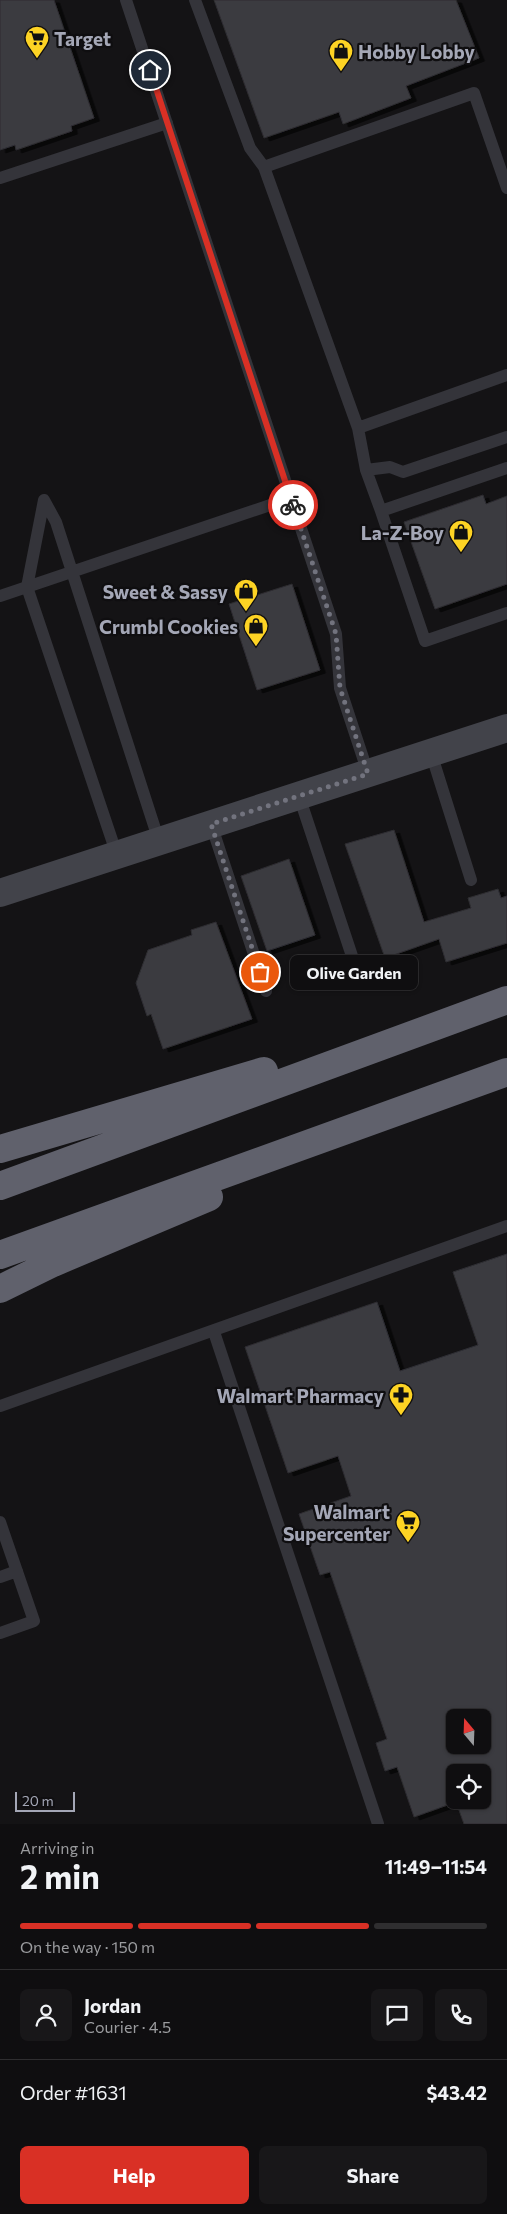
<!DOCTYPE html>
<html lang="en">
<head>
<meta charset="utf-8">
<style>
  :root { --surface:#0f0e10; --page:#181719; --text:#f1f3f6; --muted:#9b9c9f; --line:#2f2e30; --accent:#d93025 }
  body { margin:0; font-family:Commissioner,sans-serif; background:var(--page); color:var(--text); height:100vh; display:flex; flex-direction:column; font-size:19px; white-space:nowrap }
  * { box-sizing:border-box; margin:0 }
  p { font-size:16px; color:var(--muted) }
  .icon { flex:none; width:28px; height:28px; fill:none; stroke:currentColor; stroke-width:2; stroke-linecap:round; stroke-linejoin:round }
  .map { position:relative; height:1824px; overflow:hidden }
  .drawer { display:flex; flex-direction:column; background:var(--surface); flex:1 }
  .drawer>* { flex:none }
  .needle { width:32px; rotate:341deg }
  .tools { position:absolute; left:446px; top:1709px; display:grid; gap:10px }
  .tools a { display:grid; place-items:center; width:45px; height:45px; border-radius:8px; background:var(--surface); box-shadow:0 1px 4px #0004,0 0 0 1px var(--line); font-size:25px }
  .scale { position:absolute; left:15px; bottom:12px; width:60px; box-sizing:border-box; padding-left:5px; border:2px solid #a4a7b6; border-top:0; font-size:14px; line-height:18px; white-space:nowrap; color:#a4a7b6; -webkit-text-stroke:4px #0f0e10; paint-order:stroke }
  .pin { position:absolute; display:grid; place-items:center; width:42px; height:42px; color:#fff; margin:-21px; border:2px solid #fff; border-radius:50%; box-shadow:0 1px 5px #0007 }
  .courier { position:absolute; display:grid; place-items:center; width:50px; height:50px; margin:-25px; border:4px solid #d93025; border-radius:50%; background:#fff; color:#222; box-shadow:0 1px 6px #0007 }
  .bubble { position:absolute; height:35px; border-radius:8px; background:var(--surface); box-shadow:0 1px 4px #0004,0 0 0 1px var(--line); font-size:16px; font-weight:700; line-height:35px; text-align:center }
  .head em { font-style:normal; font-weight:700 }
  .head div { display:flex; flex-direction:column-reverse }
  .head { display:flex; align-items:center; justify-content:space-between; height:85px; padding:0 20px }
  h1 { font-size:32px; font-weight:700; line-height:38px }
  .bar { display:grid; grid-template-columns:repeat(4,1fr); gap:8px 5px; align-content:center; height:60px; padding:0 20px }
  .bar i { height:6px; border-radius:4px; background:var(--line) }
  .bar .active { background:var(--accent) }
  .bar p { grid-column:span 4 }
  .line { display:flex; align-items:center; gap:12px; padding:0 20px; border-top:1px solid var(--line) }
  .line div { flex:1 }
  .round { display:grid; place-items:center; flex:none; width:52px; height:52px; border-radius:8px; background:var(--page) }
  .button { display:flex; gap:10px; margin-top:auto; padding:10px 20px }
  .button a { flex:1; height:58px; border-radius:8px; background:var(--accent); color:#fff; font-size:20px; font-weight:700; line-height:58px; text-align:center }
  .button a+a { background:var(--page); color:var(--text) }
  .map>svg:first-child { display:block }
  .building { fill:#3b3b40; stroke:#2e2d31; fill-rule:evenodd; filter:url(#shadow) }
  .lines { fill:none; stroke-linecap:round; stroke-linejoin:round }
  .lane { stroke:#34343a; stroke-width:12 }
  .secondary { stroke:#42434a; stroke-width:28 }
  .highway { stroke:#60616c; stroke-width:28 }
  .done { stroke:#72737e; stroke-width:5; stroke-dasharray:0 9 }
  .route { stroke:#d93025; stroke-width:6 }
  .labels { text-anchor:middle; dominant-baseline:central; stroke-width:4.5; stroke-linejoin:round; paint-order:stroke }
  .poi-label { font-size:19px; font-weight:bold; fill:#a4a7b6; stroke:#0f0e10; text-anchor:end }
</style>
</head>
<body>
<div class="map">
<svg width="507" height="1824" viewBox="0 0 507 1824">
  <defs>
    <filter id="shadow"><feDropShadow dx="5.5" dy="3" stdDeviation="0" flood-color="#0009"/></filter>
  </defs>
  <rect width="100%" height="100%" fill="#141315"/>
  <path class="building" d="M0,0h54l40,118 -23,8 1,5 -56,19 -1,-5 -15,5z
    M214,0h242l23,58 -73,28 5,12 -68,26 -4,-12 -75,26z
    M483,495l3,9 21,-8v88l-72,25 -31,-87z
    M292,584l28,86 -63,20 -28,-86z
    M394,830l30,92 47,-14 -3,-10 30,-9 3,9 6,-2v47l-61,19 -7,-23 -54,19 -40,-114z
    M289,859l26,76 -48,16 -26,-75z
    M216,922l36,97 -89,30 -12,-35 -4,2 -11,-33 12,-33 44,-15 -1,-5z
    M507,1254v570h-43l-8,-22 -42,15 -17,-50 -12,4 -9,-28 11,-4 -57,-167 -10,3 -21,-61 52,-18 -13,-40 -50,17 -43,-126 132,-45 23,69 78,-26 -25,-73zM455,1718h27v27h-27zM455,1772h27v28h-27z"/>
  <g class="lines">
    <path class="lane" d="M126,0l210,634 4,54 28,85
      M195,0l55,148 14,19
      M0,178l167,-55
      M507,188l-33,-95 -210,74 94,261 8,42 24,-3 13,5 104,-35
      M358,428l149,-53
      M507,468l-126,43 44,130 82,-28
      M366,470l15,41
      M44,500l-17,87 90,268
      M44,500l12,22 103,319
      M0,596l291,-98
      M431,753l40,127
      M299,796l55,166
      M211,824l55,167
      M214,1332l164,492
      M0,1406l507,-180
      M0,1522l34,99 -34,12
      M0,1577l17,-6"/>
    <path class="secondary" d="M0,893l507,-165"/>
    <path class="highway" d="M0,1149l264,-78
      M0,1186l507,-186
      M0,1255l507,-183
      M0,1289l53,-26 156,-66"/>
  </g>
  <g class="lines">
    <path class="done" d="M260,972l-49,-148 157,-50 -28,-86 -4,-54 -43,-129"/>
    <path class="route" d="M150,70l143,435"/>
  </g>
  <defs>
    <symbol id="supermarket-pin" viewBox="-11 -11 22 30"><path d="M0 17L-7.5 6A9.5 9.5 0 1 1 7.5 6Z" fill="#fdd324" stroke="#0f0e10"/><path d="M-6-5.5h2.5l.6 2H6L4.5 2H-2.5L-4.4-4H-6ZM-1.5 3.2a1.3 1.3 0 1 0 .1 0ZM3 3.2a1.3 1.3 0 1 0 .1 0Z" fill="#111"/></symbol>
    <symbol id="shop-pin" viewBox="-11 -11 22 30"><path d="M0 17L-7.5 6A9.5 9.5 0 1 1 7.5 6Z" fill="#fdd324" stroke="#0f0e10"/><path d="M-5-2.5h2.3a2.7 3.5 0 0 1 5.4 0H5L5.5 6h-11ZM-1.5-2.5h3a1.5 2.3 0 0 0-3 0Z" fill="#111"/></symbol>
    <symbol id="pharmacy-pin" viewBox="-11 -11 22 30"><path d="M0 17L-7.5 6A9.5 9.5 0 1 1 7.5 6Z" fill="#fdd324" stroke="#0f0e10"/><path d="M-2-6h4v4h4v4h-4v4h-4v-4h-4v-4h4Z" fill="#111"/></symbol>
  </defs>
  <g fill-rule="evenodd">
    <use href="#supermarket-pin" x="23" y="24" width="28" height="38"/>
    <use href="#shop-pin" x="327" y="37" width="28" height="38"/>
    <use href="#shop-pin" x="447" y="518" width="28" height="38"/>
    <use href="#shop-pin" x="232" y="577" width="28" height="38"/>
    <use href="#shop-pin" x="242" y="612" width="28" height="38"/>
    <use href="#pharmacy-pin" x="387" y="1381" width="28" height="38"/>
    <use href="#supermarket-pin" x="394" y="1508" width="28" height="38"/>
  </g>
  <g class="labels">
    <g class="poi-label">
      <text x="54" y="38" text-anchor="start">Target</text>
      <text x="358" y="51" text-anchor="start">Hobby Lobby</text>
      <text x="444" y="532">La-Z-Boy</text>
      <text x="228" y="591">Sweet &amp; Sassy</text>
      <text x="238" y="626">Crumbl Cookies</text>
      <text x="384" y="1395">Walmart Pharmacy</text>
      <text x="390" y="1511">Walmart<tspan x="390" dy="22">Supercenter</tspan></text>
    </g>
  </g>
</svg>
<div class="tools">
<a><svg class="needle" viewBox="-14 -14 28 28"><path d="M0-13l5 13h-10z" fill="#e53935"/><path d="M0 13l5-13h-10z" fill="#9b9c9f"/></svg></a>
<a><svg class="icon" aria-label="locate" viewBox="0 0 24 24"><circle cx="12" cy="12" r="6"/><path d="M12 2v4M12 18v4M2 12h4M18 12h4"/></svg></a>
</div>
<div class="scale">20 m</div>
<div class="pin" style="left:260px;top:972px;background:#ea580c"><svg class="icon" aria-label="bag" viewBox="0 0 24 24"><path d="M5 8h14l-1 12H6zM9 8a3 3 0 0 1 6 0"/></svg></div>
<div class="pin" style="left:150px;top:70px;background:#1f2937"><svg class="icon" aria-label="home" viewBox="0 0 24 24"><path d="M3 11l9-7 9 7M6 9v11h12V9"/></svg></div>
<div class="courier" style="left:293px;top:505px"><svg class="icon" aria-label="bike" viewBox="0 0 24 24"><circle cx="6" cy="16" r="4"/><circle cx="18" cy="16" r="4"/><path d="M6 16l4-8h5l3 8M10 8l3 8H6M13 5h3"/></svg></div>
<div class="bubble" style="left:290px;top:955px;width:128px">Olive Garden</div>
</div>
<section class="drawer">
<div class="head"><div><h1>2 min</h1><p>Arriving in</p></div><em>11:49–11:54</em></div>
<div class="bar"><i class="active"></i><i class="active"></i><i class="active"></i><i></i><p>On the way · 150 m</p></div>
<div class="line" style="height:90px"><a class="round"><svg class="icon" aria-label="person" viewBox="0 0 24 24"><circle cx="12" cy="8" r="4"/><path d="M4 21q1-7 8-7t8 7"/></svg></a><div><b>Jordan</b><p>Courier · 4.5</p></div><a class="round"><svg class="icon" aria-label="chat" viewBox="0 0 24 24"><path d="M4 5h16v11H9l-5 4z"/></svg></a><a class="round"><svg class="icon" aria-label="phone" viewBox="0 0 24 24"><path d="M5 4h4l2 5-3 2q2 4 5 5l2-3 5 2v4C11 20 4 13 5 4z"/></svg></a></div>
<div class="line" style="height:65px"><div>Order #1631</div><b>$43.42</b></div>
<div class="button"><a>Help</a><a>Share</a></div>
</section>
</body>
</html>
